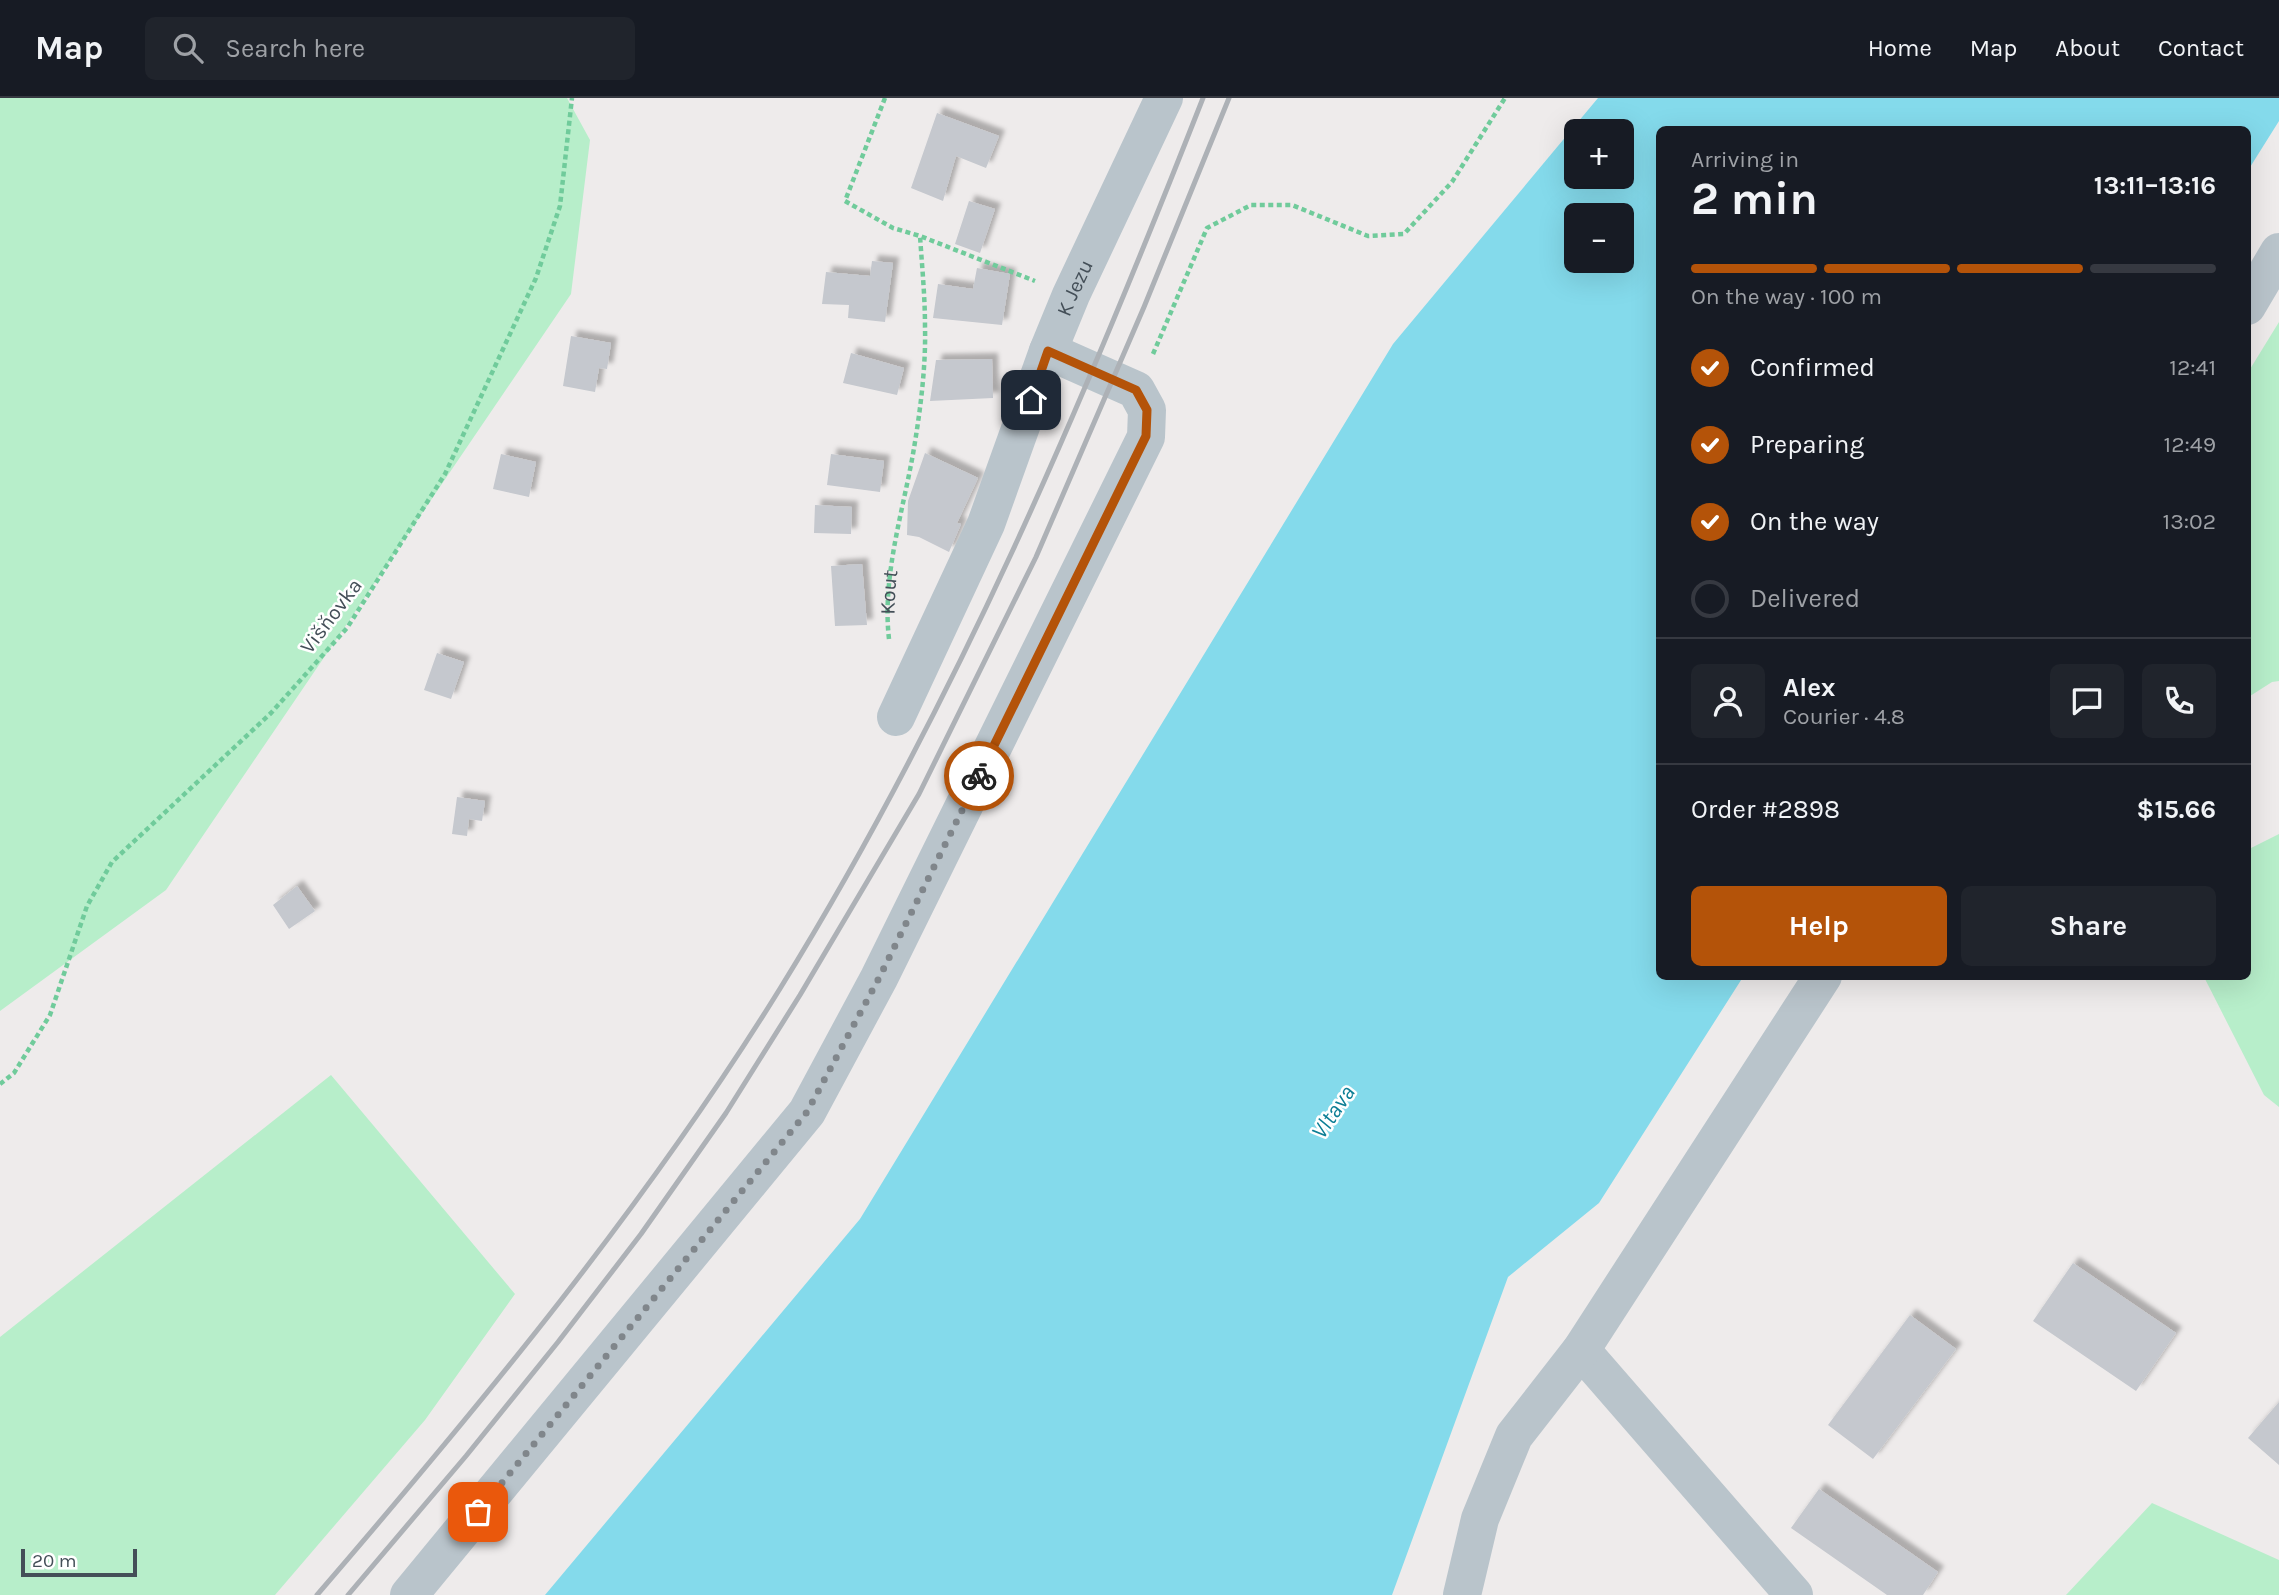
<!DOCTYPE html>
<html lang="en">
<head>
<meta charset="utf-8">
<style>
  :root { --surface:#171b24; --page:#20242c; --text:#f1f3f6; --muted:#9ea1a6; --line:#363941; --accent:#b45309 }
  body { margin:0; font-family:Karla,sans-serif; background:var(--page); color:var(--text); height:100vh; display:flex; flex-direction:column; font-size:26px; white-space:nowrap }
  * { box-sizing:border-box; margin:0 }
  p { font-size:23px; color:var(--muted) }
  .icon { flex:none; width:38px; height:38px; fill:none; stroke:currentColor; stroke-width:2; stroke-linecap:round; stroke-linejoin:round }
  .map { position:relative; flex:1; overflow:hidden }
  .drawer { position:absolute; left:1656px; top:28px; width:595px; height:854px; display:flex; flex-direction:column; background:var(--surface); border-radius:10px; box-shadow:0 7px 28px #0002 }
  .drawer>* { flex:none }
  .buttons { position:absolute; left:1564px; top:21px; display:grid; gap:14px }
  .buttons a { display:grid; place-items:center; width:70px; height:70px; border-radius:10px; background:var(--surface); box-shadow:0 7px 28px #0002; font-size:35px }
  .scale { position:absolute; left:21px; bottom:18px; width:116px; box-sizing:border-box; padding-left:7px; border:4px solid #444f58; border-top:0; font-size:19px; line-height:24px; white-space:nowrap; color:#444f58; -webkit-text-stroke:5px #fff; paint-order:stroke }
  .pin { position:absolute; display:grid; place-items:center; width:60px; height:60px; color:#fff; margin:-30px; border-radius:14px; box-shadow:0 4px 10px #0006 }
  .courier { position:absolute; display:grid; place-items:center; width:70px; height:70px; margin:-35px; border:5px solid #b45309; border-radius:50%; background:#fff; color:#222; box-shadow:0 2px 9px #0007 }
  .head em { font-style:normal; font-weight:700 }
  .head div { display:flex; flex-direction:column-reverse }
  .head { display:flex; align-items:center; justify-content:space-between; height:119px; padding:0 35px }
  h1 { font-size:46px; font-weight:700; line-height:52px }
  .bar { display:grid; grid-template-columns:repeat(4,1fr); gap:10px 7px; align-content:center; height:84px; padding:0 35px }
  .bar i { height:9px; border-radius:5px; background:var(--line) }
  .bar .selected { background:var(--accent) }
  .bar p { grid-column:span 4 }
  .line { display:flex; align-items:center; gap:18px; padding:0 35px; border-top:2px solid var(--line) }
  .line div { flex:1 }
  .round { display:grid; place-items:center; flex:none; width:74px; height:74px; border-radius:10px; background:var(--page) }
  ol { padding:0 35px; list-style:none }
  li { display:flex; align-items:center; gap:21px; height:77px }
  li p { margin-inline-start:auto }
  li .icon { padding:7px; border-radius:50%; background:var(--accent); color:#fff; stroke-width:4 }
  li:last-child { color:var(--muted) }
  li i { width:38px; height:38px; border:4px solid var(--line); border-radius:50% }
  .primary-button { display:flex; gap:14px; margin-top:auto; padding:14px 35px }
  .primary-button a { flex:1; height:80px; border-radius:10px; background:var(--accent); color:#fff; font-size:28px; font-weight:700; line-height:80px; text-align:center }
  .primary-button a+a { background:var(--page); color:var(--text) }
  header { display:flex; align-items:center; gap:42px; box-sizing:border-box; height:98px; padding:0 35px; background:var(--surface); border-bottom:2px solid var(--line) }
  header strong { font-size:33px }
  nav { display:flex; gap:38px; margin-inline-start:auto; font-size:24px }
  .search { width:490px; height:63px; background:var(--page); display:flex; align-items:center; gap:18px; box-sizing:border-box; padding:0 24px; border-radius:10px; color:var(--muted); font-size:26px }
  .map>svg:first-child { display:block }
  .green { fill:#b7eeca }
  .water { fill:#84daeb; fill-rule:evenodd }
  .building { fill:#c5c8ce; filter:url(#shadow) }
  .lines { fill:none; stroke-linecap:round; stroke-linejoin:round }
  .path { stroke:#70cb9b; stroke-width:4.5; stroke-dasharray:5 3.5; stroke-linecap:butt }
  .minor { stroke:#b9c4cb; stroke-width:38 }
  .rail { stroke:#adb1b6; stroke-width:5 }
  .done { stroke:#80868b; stroke-width:7; stroke-dasharray:0 12.6 }
  .route { stroke:#b45309; stroke-width:9 }
  .labels { text-anchor:middle; dominant-baseline:central; stroke-width:5; stroke-linejoin:round; paint-order:stroke }
  .street-label { font-size:21px; fill:#444f58; stroke:#fff }
  .water-label { font-size:23px; font-style:italic; fill:#0c7e95; stroke:#fff }
</style>
</head>
<body>
<header>
<strong>Map</strong>
<div class="search"><svg class="icon" aria-label="search" viewBox="0 0 24 24"><circle cx="10" cy="10" r="6"/><path d="M15 15l6 6"/></svg>Search here</div>
<nav><a>Home</a><a>Map</a><a>About</a><a>Contact</a></nav>
</header>
<div class="map">
<svg width="2279" height="1497" viewBox="0 0 2279 1497">
  <defs>
    <filter id="shadow"><feDropShadow dx="6" dy="-6" stdDeviation="2" flood-color="#0004"/></filter>
  </defs>
  <rect width="100%" height="100%" fill="#eeebeb"/>
  <path class="green" d="M0,0h567l23,42 -19,154 -405,596 -166,121z
    M2279,224v359l-7,1 -25,16v-324z
    M2279,736v273l-15,-12 -60,-118 43,-1v-126z
    M331,977l184,219 -90,126 -150,175h-275v-258z
    M2152,1405l127,57v35h-213z"/>
  <path class="water" d="M1598,0h681v23l-32,51v-42h-588v846l84,1 -144,226 -91,74 -116,318h-847l315,-376 533,-875zM1577,33h45v46h-45zM1577,117h45v46h-45z"/>
  <path class="building" d="M937,15l62,23 -13,32 -30,-12 -13,45 -32,-13z
    M969,103l26,8 -15,44 -25,-9z
    M872,163l21,2 -8,59 -37,-4 1,-13 -27,-1 4,-32 44,4z
    M977,170l33,6 -8,51 -69,-7 5,-34 35,5z
    M571,238l40,7 -4,26 -8,-1 -4,24 -32,-6z
    M851,255l53,15 -7,27 -54,-12z
    M992,261l1,39 -63,3 6,-41z
    M925,355l53,25 -21,45 4,1 -12,28 -30,-15 -12,-2 1,-34z
    M501,356l35,8 -7,35 -36,-8z
    M831,356l53,7 -4,31 -53,-7z
    M815,407l37,2 -1,27 -37,-1z
    M862,466l5,61 -32,1 -4,-60z
    M437,555l27,9 -13,37 -27,-9z
    M457,699l28,4 -3,20 -13,-2 -2,17 -15,-2z
    M297,788l18,25 -26,18 -16,-24z
    M2073,1165l103,70 -40,58 -103,-70z
    M1910,1217l46,34 -83,110 -45,-34z
    M2279,1304v63l-31,-27z
    M1819,1391l119,83 -15,23h-36l-96,-67z"/>
  <g class="lines">
    <g class="path">
      <path d="M885,0l-40,103 48,27 27,8"/>
      <path d="M1153,256l54,-126 44,-23h41l76,31 36,-2 48,-52 53,-84"/>
      <path id="s1" d="M889,541c-7,-61 13,-124 24,-185 7,-41 13,-86 12,-127 0,-31 -3,-61 -5,-91l115,45"/>
      <path d="M0,986l14,-11 36,-58 37,-109 25,-44 159,-149 76,-85 98,-154 91,-196 24,-72 12,-108"/>
    </g>
    <g class="minor">
      <path d="M2247,208l32,-54"/>
      <path d="M896,619l90,-193 62,-173"/>
      <path d="M1581,1252l213,245"/>
      <path id="s2" d="M409,1497l398,-483 72,-134 267,-541 1,-27 -11,-20 -88,-39 23,-56 93,-197"/>
      <path d="M1462,1497l18,-76 34,-83 67,-86 242,-374"/>
    </g>
    <path class="rail" d="M317,1497c166,-193 330,-391 464,-608 173,-280 302,-583 422,-889
      M348,1497l118,-139 92,-114 83,-108 85,-121 74,-118 119,-201 117,-237 108,-250 85,-209"/>
  </g>
  <g class="lines">
    <path class="done" d="M478,1414l329,-400 72,-134 100,-202"/>
    <path class="route" d="M979,678l167,-340 1,-26 -11,-20 -88,-39 -17,49"/>
  </g>
  <g class="labels">
    <g class="street-label">
      <text stroke="none"><textPath href="#s2" startOffset="1596">K Jezu</textPath></text>
      <text stroke="none"><textPath href="#s1" startOffset="47">Kout</textPath></text>
      <text transform="translate(331 518) rotate(-53)">Višňovka</text>
    </g>
    <g class="water-label">
      <text transform="translate(1333 1014) rotate(-56)">Vltava</text>
    </g>
  </g>
</svg>
<div class="buttons">
<a>+</a>
<a>−</a>
</div>
<div class="scale">20 m</div>
<div class="pin" style="left:478px;top:1414px;background:#ea580c"><svg class="icon" aria-label="bag" viewBox="0 0 24 24"><path d="M5 8h14l-1 12H6zM9 8a3 3 0 0 1 6 0"/></svg></div>
<div class="pin" style="left:1031px;top:302px;background:#1f2937"><svg class="icon" aria-label="home" viewBox="0 0 24 24"><path d="M3 11l9-7 9 7M6 9v11h12V9"/></svg></div>
<div class="courier" style="left:979px;top:678px"><svg class="icon" aria-label="bike" viewBox="0 0 24 24"><circle cx="6" cy="16" r="4"/><circle cx="18" cy="16" r="4"/><path d="M6 16l4-8h5l3 8M10 8l3 8H6M13 5h3"/></svg></div>
<section class="drawer">
<div class="head"><div><h1>2 min</h1><p>Arriving in</p></div><em>13:11–13:16</em></div>
<div class="bar"><i class="selected"></i><i class="selected"></i><i class="selected"></i><i></i><p>On the way · 100 m</p></div>
<ol>
<li><svg class="icon" aria-label="check" viewBox="0 0 24 24"><path d="M5 12l5 5 9-10"/></svg>Confirmed<p>12:41</p></li>
<li><svg class="icon" aria-label="check" viewBox="0 0 24 24"><path d="M5 12l5 5 9-10"/></svg>Preparing<p>12:49</p></li>
<li><svg class="icon" aria-label="check" viewBox="0 0 24 24"><path d="M5 12l5 5 9-10"/></svg>On the way<p>13:02</p></li>
<li><i></i>Delivered</li>
</ol>
<div class="line" style="height:126px"><a class="round"><svg class="icon" aria-label="person" viewBox="0 0 24 24"><circle cx="12" cy="8" r="4"/><path d="M4 21q1-7 8-7t8 7"/></svg></a><div><b>Alex</b><p>Courier · 4.8</p></div><a class="round"><svg class="icon" aria-label="chat" viewBox="0 0 24 24"><path d="M4 5h16v11H9l-5 4z"/></svg></a><a class="round"><svg class="icon" aria-label="phone" viewBox="0 0 24 24"><path d="M5 4h4l2 5-3 2q2 4 5 5l2-3 5 2v4C11 20 4 13 5 4z"/></svg></a></div>
<div class="line" style="height:91px"><div>Order #2898</div><b>$15.66</b></div>
<div class="primary-button"><a>Help</a><a>Share</a></div>
</section>
</div>
</body>
</html>
